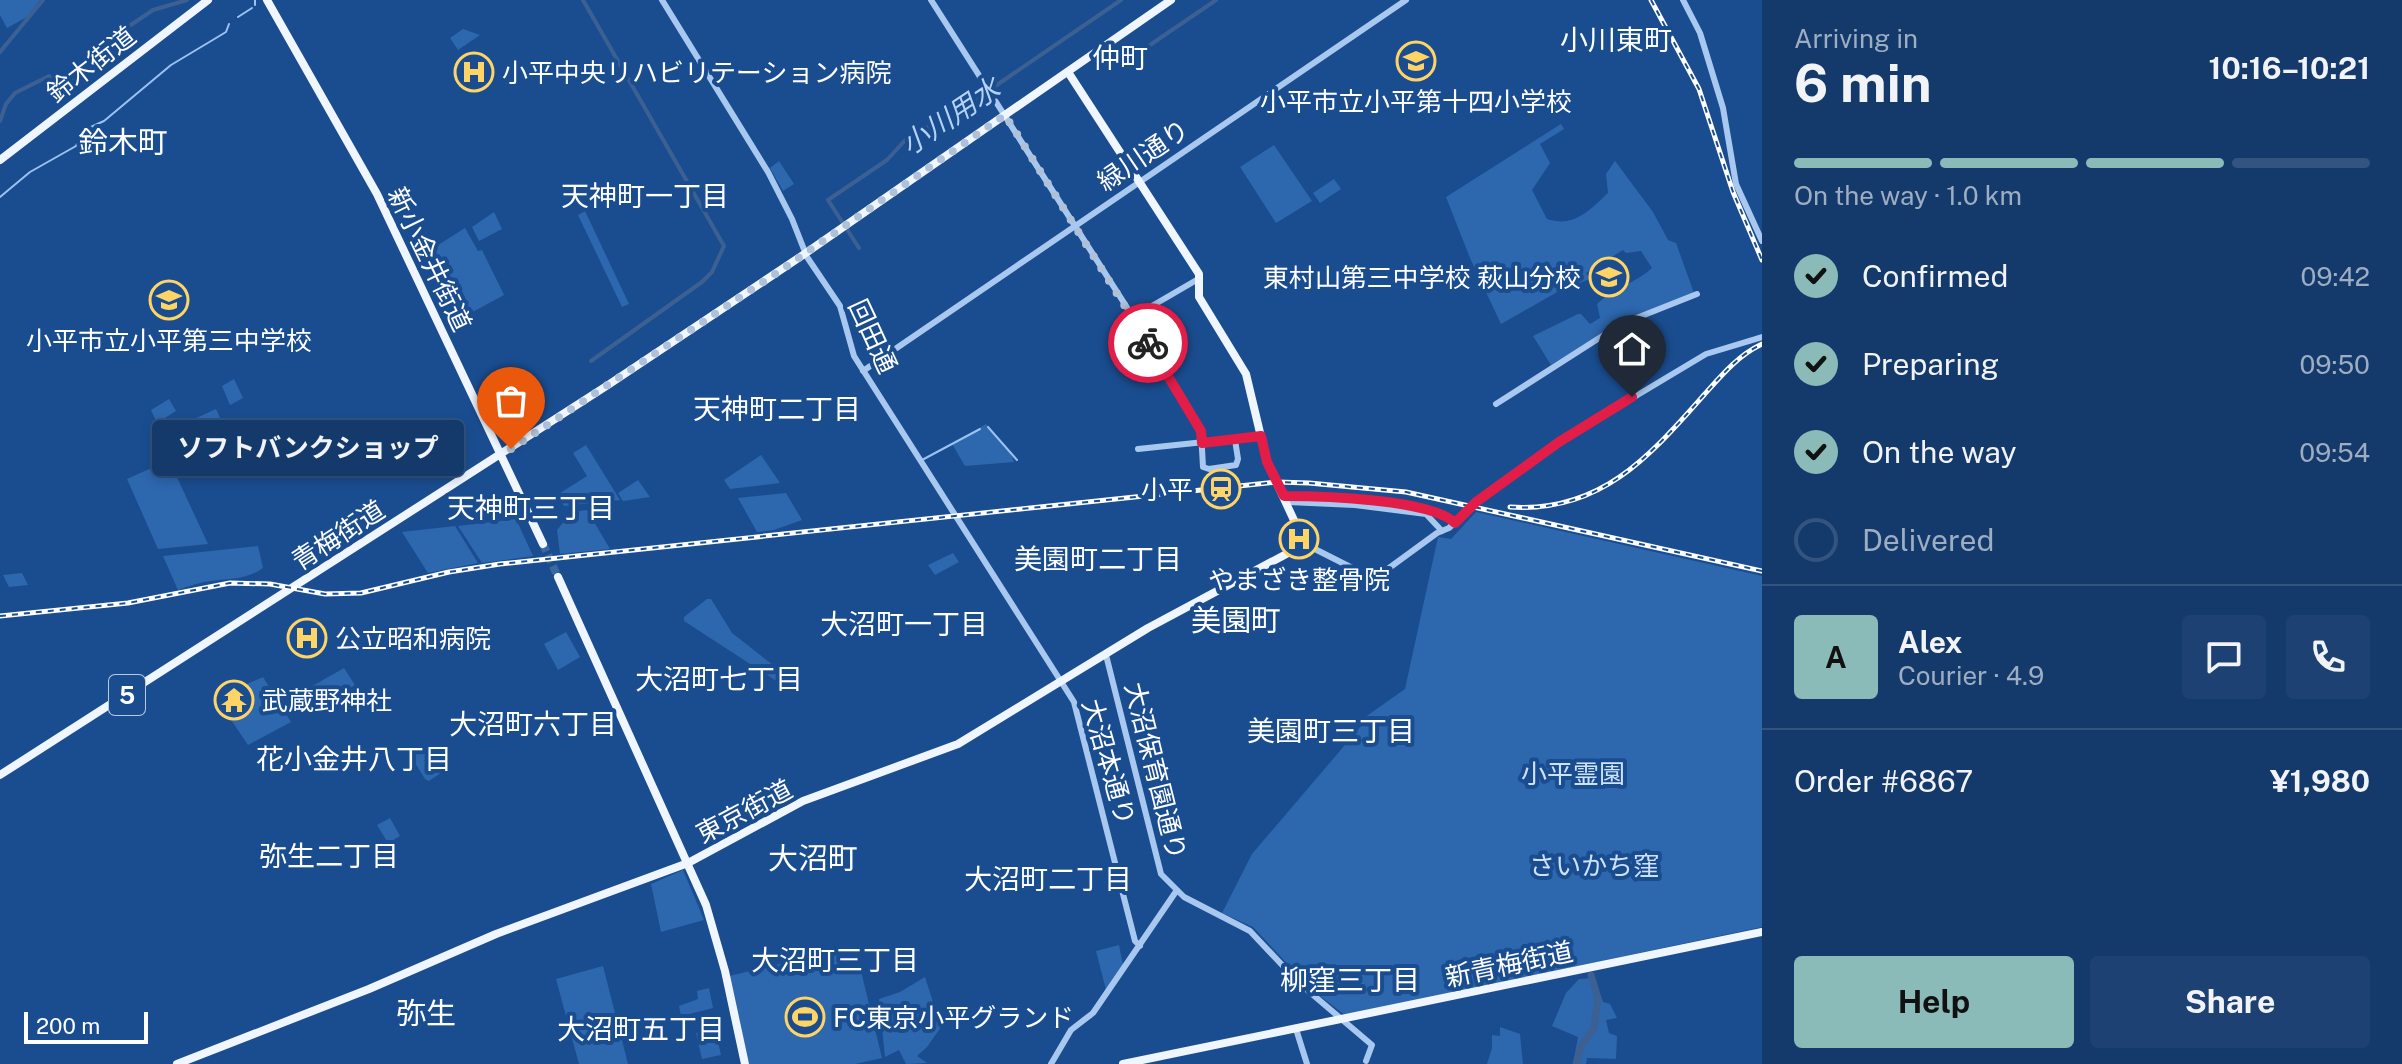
<!DOCTYPE html>
<html lang="en">
<head>
<meta charset="utf-8">
<style>
  :root { --surface:#143a6c; --page:#1d4172; --text:#f1f3f6; --muted:#9dadc2; --line:#33547f; --accent:#8bbbb9 }
  body { margin:0; font-family:"Public Sans","Noto Sans JP",sans-serif; background:var(--page); color:var(--text); height:100vh; display:flex; flex-direction:column; font-size:30px; white-space:nowrap }
  * { box-sizing:border-box; margin:0 }
  p { font-size:26px; color:var(--muted) }
  .icon { flex:none; width:44px; height:44px; fill:none; stroke:currentColor; stroke-width:2; stroke-linecap:round; stroke-linejoin:round }
  .map { position:relative; flex:1; overflow:hidden }
  .details { display:flex; flex-direction:column; background:var(--surface); width:640px }
  .details>* { flex:none }
  .scale { position:absolute; left:24px; bottom:20px; width:124px; box-sizing:border-box; padding-left:8px; border:4px solid #fff; border-top:0; font-size:22px; line-height:28px; white-space:nowrap; color:#fff; -webkit-text-stroke:6px #1a4d90; paint-order:stroke }
  .pin { position:absolute; display:grid; place-items:center; width:68px; height:68px; color:#fff; margin:-82px -34px; border-radius:50% 50% 50% 0; rotate:-45deg; box-shadow:0 0 8px #0007 }
  .pin .icon { rotate:45deg }
  .courier { position:absolute; display:grid; place-items:center; width:80px; height:80px; margin:-40px; border:6px solid #e11d48; border-radius:50%; background:#fff; color:#222; box-shadow:0 2px 10px #0007 }
  .bubble { position:absolute; height:56px; border-radius:8px; background:var(--surface); box-shadow:0 4px 12px #0003,0 0 0 2px var(--line); font-size:26px; font-weight:700; line-height:56px; text-align:center }
  .overview em { font-style:normal; font-weight:700 }
  .overview div { display:flex; flex-direction:column-reverse }
  .overview { display:flex; align-items:center; justify-content:space-between; height:136px; padding:0 32px }
  h1 { font-size:52px; font-weight:700; line-height:60px }
  .bar { display:grid; grid-template-columns:repeat(4,1fr); gap:12px 8px; align-content:center; height:96px; padding:0 32px }
  .bar i { height:10px; border-radius:6px; background:var(--line) }
  .bar .on { background:var(--accent) }
  .bar p { grid-column:span 4 }
  .line { display:flex; align-items:center; gap:20px; padding:0 32px; border-top:2px solid var(--line) }
  .line div { flex:1 }
  .round { display:grid; place-items:center; flex:none; width:84px; height:84px; border-radius:8px; background:var(--page) }
  ol { padding:0 32px; list-style:none }
  li { display:flex; align-items:center; gap:24px; height:88px }
  li p { margin-inline-start:auto }
  li .icon { padding:8px; border-radius:50%; background:var(--accent); color:#111; stroke-width:4 }
  li:last-child { color:var(--muted) }
  li i { width:44px; height:44px; border:4px solid var(--line); border-radius:50% }
  .action { display:flex; gap:16px; margin-top:auto; padding:16px 32px }
  .action a { flex:1; height:92px; border-radius:8px; background:var(--accent); color:#111; font-size:32px; font-weight:700; line-height:92px; text-align:center }
  .action a+a { background:var(--page); color:var(--text) }
  main { display:flex; flex:1; min-height:0 }
  .map>svg:first-child { display:block }
  .green { fill:#2d67ae }
  .lines { fill:none; stroke-linecap:round; stroke-linejoin:round }
  .stream { stroke:#9bc2f1; stroke-width:2 }
  .canal { stroke:#3b6091; stroke-width:4 }
  .river { stroke:#3b6091; stroke-width:7 }
  .major-tunnel { stroke:#3c68a1; stroke-width:8; stroke-dasharray:8 4; stroke-linecap:butt }
  .minor { stroke:#a8c8ef; stroke-width:6 }
  .major { stroke:#f0f6ff; stroke-width:8 }
  .rail-casing { stroke:#fff; stroke-width:5 }
  .rail { stroke:#1a4d90; stroke-width:2; stroke-dasharray:6; stroke-linecap:butt }
  .done { stroke:#afc1d8; stroke-width:8; stroke-dasharray:0 14.4 }
  .route { stroke:#e11d48; stroke-width:10 }
  .labels { text-anchor:middle; dominant-baseline:central; stroke-width:8; stroke-linejoin:round; paint-order:stroke }
  .shield { fill:#1a4d90; stroke:#bacade; stroke-width:2 }
  .shield-label { font-size:24px; font-weight:bold; fill:#fff }
  .street-label { font-size:26px; fill:#fff; stroke:#1a4d90 }
  .poi-label { font-size:26px; fill:#fff; stroke:#1a4d90; text-anchor:start }
  .park-label { font-size:26px; fill:#cee2fa; stroke:#1a4d90 }
  .neighbourhood-label { font-size:28px; fill:#fff; stroke:#1a4d90 }
  .water-label { font-size:28px; font-style:italic; fill:#b4d2f6; stroke:#1a4d90 }
  .quarter-label { font-size:30px; fill:#fff; stroke:#1a4d90 }
</style>
</head>
<body>
<main>
<div class="map">
<svg width="1762" height="1064" viewBox="0 0 1762 1064">
  <rect width="100%" height="100%" fill="#1a4d90"/>
  <path class="green" d="M0,0h40l-13,17 -20,11 -7,-13z
    M463,29l17,6 -22,15 -8,-12z
    M1561,124l3,5 -24,15 10,19 -18,27 15,29c27,9 43,-9 61,-26l-2,-19 9,-13 38,51 15,28 8,3 18,50 -64,25 -79,47 -18,-29 45,-22h3l9,10 10,-6 -3,-14c15,-15 39,-21 55,-36l-11,-17 -15,2 -3,-3 -37,23 4,6 -31,12 -58,33 -31,-66 -24,-61z
    M1274,145l38,56 -36,22 -36,-56z
    M779,161l15,23 -11,7 -13,-23z
    M1334,179l7,10 -21,14 -7,-10z
    M585,211l44,93 -7,3 -44,-92z
    M494,212l8,17 -23,12 -7,-14z
    M465,228l13,23 4,-1 22,45 -48,26 -32,-67z
    M234,379l9,19 -13,7 -8,-19z
    M169,399l7,12 -19,12 -6,-13z
    M216,409l12,26 -21,10 -13,-26z
    M986,424l25,30 3,8 -49,4 -13,-22z
    M586,445l34,55 -56,6 -7,-11 30,-19 -14,-23z
    M761,455l19,28 -50,6 -6,-9z
    M169,460l39,84 -50,5 -31,-70z
    M638,480l12,17 -27,4 -5,-8z
    M786,493l16,27 -28,10 -17,2 -19,-34z
    M587,510l23,39 -50,5 -3,-24 15,-18z
    M1476,512l286,64v351l-417,88 -33,-25 -59,-63 -31,-14 30,-59 110,-129 -1,-5 44,-31 33,-152 13,2z
    M516,519l17,37 -51,7 -24,-37z
    M455,526l23,37 -50,10 -26,-41z
    M258,546l5,22c-17,12 -32,10 -52,13 -11,1 -22,5 -33,9l-15,-34z
    M953,553l6,9 -24,13 -7,-10z
    M22,573l6,12 -19,2 -6,-12z
    M707,599h4l21,34 51,40 -5,9 -94,-61v-4z
    M566,632l14,25 -22,13 -14,-26z
    M344,668l11,17 -49,29 -11,-18z
    M263,677l28,45 -43,23 -23,-34 15,-11 8,11 -12,-22z
    M426,746l6,9 -7,3 3,6 8,-2 6,10 -13,9 -4,-2 -15,-24z
    M390,818l10,18 -12,7 -11,-18z
    M683,870l21,50 -43,12 -10,-48z
    M1119,945l4,20 -17,25 -10,-39z
    M855,946l27,112 -27,6h-106l-20,-88z
    M603,966l25,98h-49l-23,-85z
    M925,977l16,50 -14,20 -10,9 10,7 -21,1 -7,-14 -14,7 -6,-58 21,-7z
    M1594,978l9,24 7,2 7,14 -11,2 3,13 8,3 -1,23 -29,-1 -1,6h-13l5,-27 -26,-11 14,-33 13,-14z
    M709,988l4,20 -32,8 -2,-10 19,-7 -1,-8z
    M1500,1027l20,7 3,30h-36l5,-16v-13l8,1z
    M715,1029l6,26 -19,4 -6,-26z"/>
  <g class="lines">
    <path class="stream" d="M255,5v-5
      M238,17l14,-9
      M0,197l30,-25 46,-26 6,-15 22,-10 67,-56 55,-33 3,-8
      M988,427l29,33
      M922,460l58,-31"/>
    <path class="canal" d="M583,0l141,246 -12,26 -10,10 -111,79
      M0,52l43,-52
      M1128,60l88,-60
      M0,121l6,-17 9,-11 34,-17 10,13 50,-36 7,-18 37,-25 34,-10
      M859,248l-31,-48 59,-40 22,-24 44,-21 168,-115"/>
    <path class="river" d="M1576,1064l5,-18 13,-18 4,-30 -7,-23"/>
    <path class="major-tunnel" d="M543,544l15,33"/>
    <path class="minor" d="M662,0l106,172 24,47 15,38 33,49 14,50 220,346 61,239 5,5
      M931,0l202,317 68,114 2,36 6,2 27,-4 2,-6 -3,-19
      M1683,0l17,33 23,75 13,76 26,57
      M1133,317l67,-39
      M863,371l543,-371
      M1496,404l108,-69 35,-18 58,-23
      M1138,449l123,-13
      M1284,496c37,1 147,3 171,27
      M1288,502l67,3 71,9 16,17
      M1305,544l69,35 63,-46 12,-5 27,-26 83,-60 147,-88 56,-17
      M1106,655l55,219 23,23 66,34 49,52 73,62 -6,16
      M1296,1029l11,35
      M1051,1064l20,-34 22,-17 84,-123"/>
    <path class="major" d="M267,0l110,194 166,350
      M0,160l208,-160
      M558,577l148,328 19,66 20,93
      M0,775l608,-390 192,-128 371,-257
      M177,1064l192,-75 127,-55 192,-71 115,-62 155,-57 190,-116 157,-84 -38,-82 -21,-88 -47,-77v-23l-131,-202
      M1123,1064l639,-132"/>
    <defs>
      <path id="rail" d="M1651,0l48,89 34,103 29,68
        M1510,507c90,6 139,-50 193,-111 18,-20 34,-40 59,-52
        M0,616l128,-13 102,-20 40,1 55,10 36,-1 88,-21 51,-8 777,-82 32,1 97,9 356,79"/>
    </defs>
    <use href="#rail" class="rail-casing"/>
    <use href="#rail" class="rail"/>
  </g>
  <g class="lines">
    <path class="done" d="M511,449l273,-181 221,-153 143,228"/>
    <path class="route" d="M1148,343l53,88 1,12 59,-7 6,26 17,34c36,0 147,3 171,27l21,-21 83,-60 73,-45"/>
  </g>
  <defs>
    <symbol id="school-ring" viewBox="-11 -11 22 22"><circle r="9.5" fill="#1a4d90" stroke="#ffd466" stroke-width="1.5"/><path d="M0-5L7-2L0 1L-7-2ZM-4 1L0 2.5L4 1V4Q0 6-4 4Z" fill="#ffd466"/></symbol>
    <symbol id="hospital-ring" viewBox="-11 -11 22 22"><circle r="9.5" fill="#1a4d90" stroke="#ffd466" stroke-width="1.5"/><path d="M-5-5h3v3.5h4V-5h3V5h-3V1.5h-4V5h-3Z" fill="#ffd466"/></symbol>
    <symbol id="station-ring" viewBox="-11 -11 22 22"><circle r="9.5" fill="#1a4d90" stroke="#ffd466" stroke-width="1.5"/><path d="M-3-6H3Q5-6 5-4V2Q5 4 3 4L4.5 6H3L1.5 4h-3L-3 6H-4.5L-3 4Q-5 4-5 2V-4Q-5-6-3-6ZM-3.5-4v3h7v-3ZM-3.5 1v1.5H-2V1ZM2 1v1.5H3.5V1Z" fill="#ffd466"/></symbol>
    <symbol id="temple-ring" viewBox="-11 -11 22 22"><circle r="9.5" fill="#1a4d90" stroke="#ffd466" stroke-width="1.5"/><path d="M0-6L5-2H3V0L6.5 2.5H4V6H1.5V3h-3V6H-4V2.5H-6.5L-3 0V-2H-5Z" fill="#ffd466"/></symbol>
    <symbol id="stadium-ring" viewBox="-11 -11 22 22"><circle r="9.5" fill="#1a4d90" stroke="#ffd466" stroke-width="1.5"/><path d="M0-5a6.5 5 0 1 0 0 10a6.5 5 0 1 0 0-10ZM-3.5-1.8h7v3.6h-7Z" fill="#ffd466"/></symbol>
  </defs>
  <g fill-rule="evenodd">
    <use href="#school-ring" x="1394" y="39" width="44" height="44"/>
    <use href="#hospital-ring" x="452" y="50" width="44" height="44"/>
    <use href="#school-ring" x="1587" y="255" width="44" height="44"/>
    <use href="#school-ring" x="147" y="278" width="44" height="44"/>
    <use href="#station-ring" x="1199" y="467" width="44" height="44"/>
    <use href="#hospital-ring" x="1277" y="517" width="44" height="44"/>
    <use href="#hospital-ring" x="285" y="616" width="44" height="44"/>
    <use href="#temple-ring" x="212" y="678" width="44" height="44"/>
    <use href="#stadium-ring" x="783" y="995" width="44" height="44"/>
  </g>
  <g class="labels">
    <rect class="shield" x="109" y="675" width="36" height="40" rx="6"/>
    <g class="shield-label">
      <text x="127" y="695">5</text>
    </g>
    <g class="street-label">
      <text transform="translate(91 64) rotate(-38)">鈴木街道</text>
      <text transform="translate(1143 155) rotate(-34)">緑川通り</text>
      <text transform="translate(430 259) rotate(64)">新小金井街道</text>
      <text transform="translate(873 336) rotate(65)">回田通</text>
      <text transform="translate(338 535) rotate(-33)">青梅街道</text>
      <text transform="translate(1109 762) rotate(74)">大沼本通り</text>
      <text transform="translate(1156 771) rotate(76)">大沼保育園通り</text>
      <text transform="translate(744 811) rotate(-28)">東京街道</text>
      <text transform="translate(1509 964) rotate(-12)">新青梅街道</text>
    </g>
    <g class="poi-label">
      <text x="502" y="72">小平中央リハビリテーション病院</text>
      <text x="1416" y="101" text-anchor="middle">小平市立小平第十四小学校</text>
      <text x="1581" y="277" text-anchor="end">東村山第三中学校 萩山分校</text>
      <text x="169" y="340" text-anchor="middle">小平市立小平第三中学校</text>
      <text x="1193" y="489" text-anchor="end">小平</text>
      <text x="1299" y="579" text-anchor="middle">やまざき整骨院</text>
      <text x="335" y="638">公立昭和病院</text>
      <text x="262" y="700">武蔵野神社</text>
      <text x="833" y="1017">FC東京小平グランド</text>
    </g>
    <g class="park-label">
      <text x="1573" y="773">小平霊園</text>
      <text x="1594" y="865">さいかち窪</text>
    </g>
    <g class="neighbourhood-label">
      <text x="1616" y="39">小川東町</text>
      <text x="1120" y="57">仲町</text>
      <text x="645" y="195">天神町一丁目</text>
      <text x="777" y="408">天神町二丁目</text>
      <text x="531" y="507">天神町三丁目</text>
      <text x="1098" y="558">美園町二丁目</text>
      <text x="904" y="623">大沼町一丁目</text>
      <text x="719" y="678">大沼町七丁目</text>
      <text x="533" y="723">大沼町六丁目</text>
      <text x="1331" y="730">美園町三丁目</text>
      <text x="354" y="758">花小金井八丁目</text>
      <text x="329" y="855">弥生二丁目</text>
      <text x="1048" y="878">大沼町二丁目</text>
      <text x="835" y="959">大沼町三丁目</text>
      <text x="1350" y="979">柳窪三丁目</text>
      <text x="641" y="1028">大沼町五丁目</text>
    </g>
    <g class="water-label">
      <text transform="translate(950 116) rotate(-34)">小川用水</text>
    </g>
    <g class="quarter-label">
      <text x="123" y="142">鈴木町</text>
      <text x="1236" y="620">美園町</text>
      <text x="813" y="858">大沼町</text>
      <text x="426" y="1013">弥生</text>
    </g>
  </g>
</svg>
<div class="scale">200 m</div>
<div class="pin" style="left:511px;top:449px;background:#ea580c"><svg class="icon" aria-label="bag" viewBox="0 0 24 24"><path d="M5 8h14l-1 12H6zM9 8a3 3 0 0 1 6 0"/></svg></div>
<div class="pin" style="left:1632px;top:397px;background:#1f2937"><svg class="icon" aria-label="home" viewBox="0 0 24 24"><path d="M3 11l9-7 9 7M6 9v11h12V9"/></svg></div>
<div class="courier" style="left:1148px;top:343px"><svg class="icon" aria-label="bike" viewBox="0 0 24 24"><circle cx="6" cy="16" r="4"/><circle cx="18" cy="16" r="4"/><path d="M6 16l4-8h5l3 8M10 8l3 8H6M13 5h3"/></svg></div>
<div class="bubble" style="left:152px;top:420px;width:312px">ソフトバンクショップ</div>
</div>
<section class="details">
<div class="overview"><div><h1>6 min</h1><p>Arriving in</p></div><em>10:16–10:21</em></div>
<div class="bar"><i class="on"></i><i class="on"></i><i class="on"></i><i></i><p>On the way · 1.0 km</p></div>
<ol>
<li><svg class="icon" aria-label="check" viewBox="0 0 24 24"><path d="M5 12l5 5 9-10"/></svg>Confirmed<p>09:42</p></li>
<li><svg class="icon" aria-label="check" viewBox="0 0 24 24"><path d="M5 12l5 5 9-10"/></svg>Preparing<p>09:50</p></li>
<li><svg class="icon" aria-label="check" viewBox="0 0 24 24"><path d="M5 12l5 5 9-10"/></svg>On the way<p>09:54</p></li>
<li><i></i>Delivered</li>
</ol>
<div class="line" style="height:144px"><b class="round" style="background:var(--accent);color:#111">A</b><div><b>Alex</b><p>Courier · 4.9</p></div><a class="round"><svg class="icon" aria-label="chat" viewBox="0 0 24 24"><path d="M4 5h16v11H9l-5 4z"/></svg></a><a class="round"><svg class="icon" aria-label="phone" viewBox="0 0 24 24"><path d="M5 4h4l2 5-3 2q2 4 5 5l2-3 5 2v4C11 20 4 13 5 4z"/></svg></a></div>
<div class="line" style="height:104px"><div>Order #6867</div><b>¥1,980</b></div>
<div class="action"><a>Help</a><a>Share</a></div>
</section>
</main>
</body>
</html>
